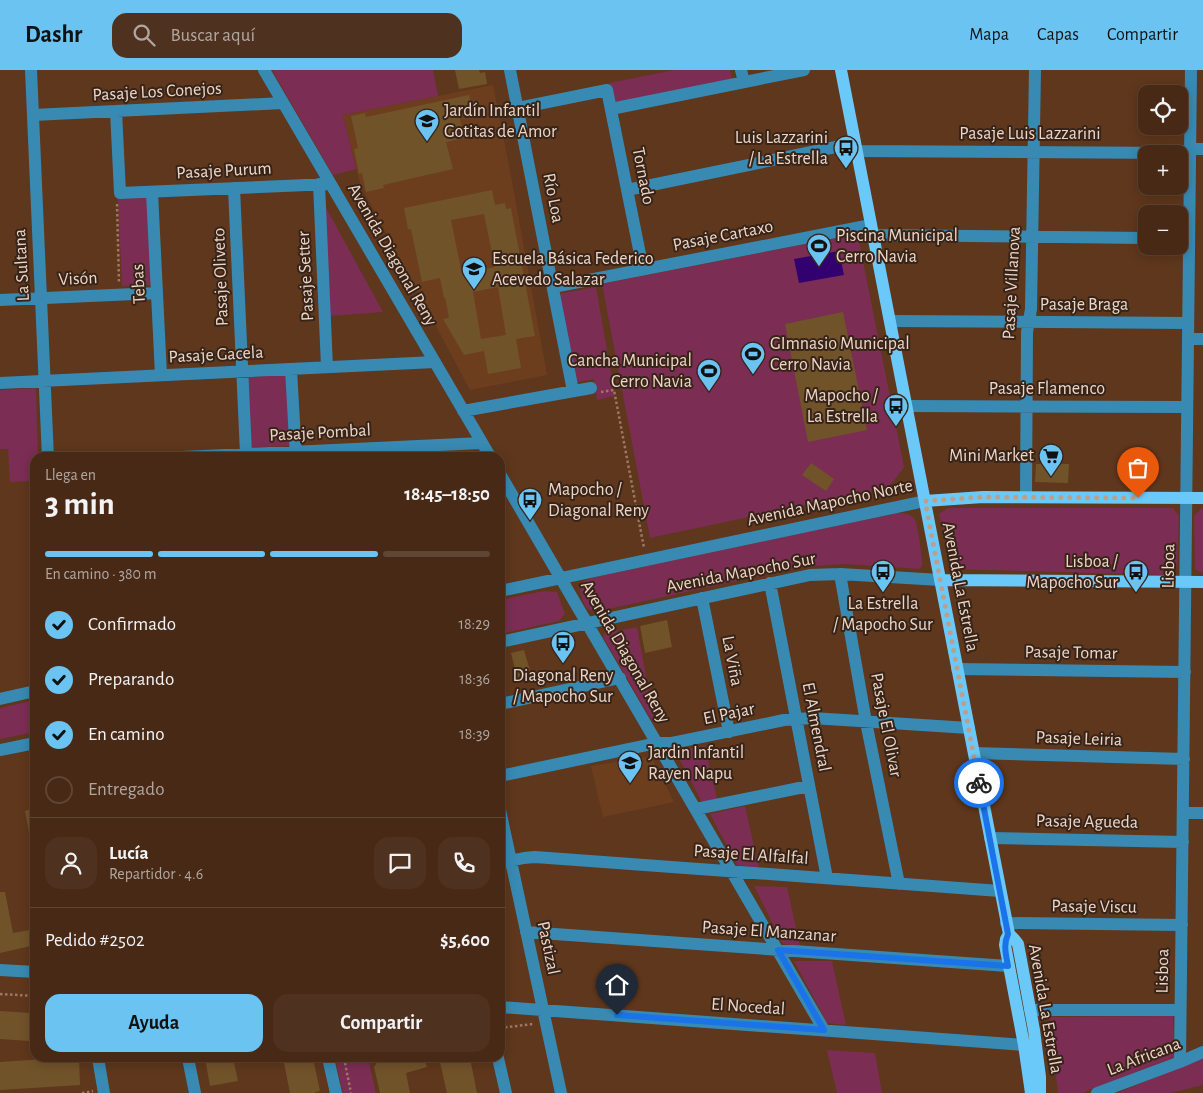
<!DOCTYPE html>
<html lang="es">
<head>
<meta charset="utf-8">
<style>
  :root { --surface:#472915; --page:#4e311e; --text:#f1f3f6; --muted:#b0a6a0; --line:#5f4534; --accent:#6bc3f2 }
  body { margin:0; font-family:"Alegreya Sans",sans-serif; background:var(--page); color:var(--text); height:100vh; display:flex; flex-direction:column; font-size:19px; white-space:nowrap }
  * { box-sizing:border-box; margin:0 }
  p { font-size:16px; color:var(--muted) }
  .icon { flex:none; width:28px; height:28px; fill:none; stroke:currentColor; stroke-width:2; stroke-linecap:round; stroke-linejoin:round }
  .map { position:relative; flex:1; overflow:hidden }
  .drawer { position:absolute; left:30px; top:382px; width:475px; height:610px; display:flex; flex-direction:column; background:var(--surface); border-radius:15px; box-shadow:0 2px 12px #0003,0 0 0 1px var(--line) }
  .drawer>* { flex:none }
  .controls { position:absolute; left:1138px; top:15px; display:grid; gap:10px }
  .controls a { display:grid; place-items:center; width:50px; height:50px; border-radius:10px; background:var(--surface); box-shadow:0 2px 12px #0003,0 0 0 1px var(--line); font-size:25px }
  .pin { position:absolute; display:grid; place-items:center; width:42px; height:42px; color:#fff; margin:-51px -21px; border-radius:50% 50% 50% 0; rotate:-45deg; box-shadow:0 0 5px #0007 }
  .pin .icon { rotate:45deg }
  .courier { position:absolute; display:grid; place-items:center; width:50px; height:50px; margin:-25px; border:4px solid #1a73e8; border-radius:50%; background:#fff; color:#222; box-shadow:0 1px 6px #0007 }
  .head em { font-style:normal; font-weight:700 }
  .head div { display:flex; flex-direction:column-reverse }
  .head { display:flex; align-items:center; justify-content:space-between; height:85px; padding:0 15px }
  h1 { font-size:32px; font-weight:700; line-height:38px }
  .bar { display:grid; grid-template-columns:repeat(4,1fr); gap:8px 5px; align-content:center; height:60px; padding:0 15px }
  .bar i { height:6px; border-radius:4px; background:var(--line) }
  .bar .active { background:var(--accent) }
  .bar p { grid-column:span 4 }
  .line { display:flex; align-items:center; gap:12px; padding:0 15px; border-top:1px solid var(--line) }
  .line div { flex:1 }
  .round { display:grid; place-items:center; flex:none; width:52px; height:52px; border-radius:15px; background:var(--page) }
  ol { padding:0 15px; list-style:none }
  li { display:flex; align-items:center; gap:15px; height:55px }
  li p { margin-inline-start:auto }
  li .icon { padding:5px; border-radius:50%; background:var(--accent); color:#111; stroke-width:4 }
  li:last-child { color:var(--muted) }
  li i { width:28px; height:28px; border:2px solid var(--line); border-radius:50% }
  .button { display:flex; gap:10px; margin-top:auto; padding:10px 15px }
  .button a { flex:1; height:58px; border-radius:15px; background:var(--accent); color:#111; font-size:20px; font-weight:700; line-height:58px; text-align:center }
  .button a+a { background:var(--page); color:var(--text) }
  header { display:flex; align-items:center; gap:30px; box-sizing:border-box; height:70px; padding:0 25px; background:var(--accent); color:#111 }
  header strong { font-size:24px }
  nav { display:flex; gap:28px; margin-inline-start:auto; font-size:18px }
  .search { width:350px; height:45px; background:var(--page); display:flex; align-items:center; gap:12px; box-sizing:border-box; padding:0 18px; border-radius:15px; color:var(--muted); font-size:19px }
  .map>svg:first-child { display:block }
  .built { fill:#6d3e1e }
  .green { fill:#7c2d53 }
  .water { fill:#33006f }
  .building { fill:#71532a; fill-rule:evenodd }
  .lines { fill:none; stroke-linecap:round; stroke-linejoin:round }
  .path { stroke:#9b7963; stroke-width:2.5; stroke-dasharray:2.5 2.5; stroke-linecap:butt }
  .minor { stroke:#388ab3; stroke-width:12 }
  .major { stroke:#6bc9fa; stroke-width:12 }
  .done { stroke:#bc9e8a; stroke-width:5; stroke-dasharray:0 9 }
  .route { stroke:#1a73e8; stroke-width:6 }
  .labels { text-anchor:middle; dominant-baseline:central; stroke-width:4; stroke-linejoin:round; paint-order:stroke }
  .street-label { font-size:18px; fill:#eed5c6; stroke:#372419 }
  .poi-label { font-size:18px; fill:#eed5c6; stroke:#372419; text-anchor:start }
</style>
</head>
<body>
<header>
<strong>Dashr</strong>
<div class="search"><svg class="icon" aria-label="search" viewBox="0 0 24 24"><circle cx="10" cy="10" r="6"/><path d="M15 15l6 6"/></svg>Buscar aquí</div>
<nav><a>Mapa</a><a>Capas</a><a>Compartir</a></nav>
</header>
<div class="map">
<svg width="1203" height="1023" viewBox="0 0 1203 1023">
  <rect width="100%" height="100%" fill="#5f371c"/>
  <path class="built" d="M493,15l18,91 36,199 -77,15 -110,-206 -17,-69z
    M651,686l23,46 -71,15 -12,-51z"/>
  <path class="green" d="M272,0h161l5,26 -95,19 13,54 -23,6z
    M674,0h56l2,11 -117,22 -6,-20z
    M147,128l5,87 -30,1 -4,-87z
    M324,134l59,108 -55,4z
    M851,165l8,6 45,226 -11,15 -7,6 -236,50 -48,-254z
    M596,217l19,109 -18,4 -3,-21 -20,4 -16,-89z
    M289,305l2,71 -41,1 -4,-70z
    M36,318l2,69 -3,1v23l-25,1 -2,-33h-8v-59z
    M948,438h225l6,8 -2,51 -11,8 -214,-6 -13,-55z
    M1202,438h1v66l-8,-5 -1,-53z
    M897,443c6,0 14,0 18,7 3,5 6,32 7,39v7l-3,3 -74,-5 -45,3 -201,44c-4,0 -9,0 -12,-3 -4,-4 -9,-19 -6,-23 2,-4 7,-5 10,-7z
    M544,521l13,1 8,22 -6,7 -59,13v-34z
    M637,557l18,99 -52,-89 2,-4z
    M35,630v32l-35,7v-31z
    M705,676l12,53 -15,3 -27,-51z
    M745,736l14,62 -22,-3 -27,-51z
    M754,816l33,1 13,59 -17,-2z
    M794,891h38l14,64 -19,-2z
    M1173,946l2,41 -93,36h-24l-9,-76z
    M827,980l48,3 7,40h-45z
    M1203,987v28l-33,8h-52z
    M335,988h33l8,35h-33z"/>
  <path class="water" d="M839,181l5,24 -45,8 -5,-24z"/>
  <path class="building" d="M455,0h24l1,3 5,-1 2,12 -28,5z
    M469,25l4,17 -14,3 5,23 -18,4 7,27 -70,16 1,3 -18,4 -4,-19 -3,1 -5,-25 4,-1 -7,-32 14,-3 1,4z
    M492,120l3,15 10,-2 1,6 5,-1 24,128 -19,3 5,29 -33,6 -4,-23 -20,4 -21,-36 6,-1 -4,-21 -1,1 -4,-20 -18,4 -11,-53h-3l-4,-21zM484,144l11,53 -33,7 -11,-54zM498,217l8,48 -25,4 -8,-47z
    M843,242l24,118 -59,12 -23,-118z
    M811,393l23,16 -8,12 -24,-16z
    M1036,394h33l-1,19 -33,-1z
    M667,550l5,27 -27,6 -5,-27z
    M524,580l7,24 -14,3 -6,-24z
    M35,738v30h-5l-5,-27z
    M0,822h5l8,41 22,-4v16l-35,8z
    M0,941l31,2 -2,28 -29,-2z
    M59,988h20l1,27 -80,5v-28z
    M205,988h28l5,23 -28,5z
    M283,988h30l7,33 -5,1v1h-25z
    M380,988h44l3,9 -21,6 4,20h-30l-6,-26z
    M439,988h31l7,35h-30z"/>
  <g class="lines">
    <path class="path" d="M117,134l2,79
      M601,322l13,-2 30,158
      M0,924l35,2
      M500,958l33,-4
      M344,988l7,35
      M82,1023l11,-2"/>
    <path class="minor" d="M31,0l17,388
      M264,0l227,388
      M510,0l63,321
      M741,0l3,12
      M518,38l89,-18 36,179
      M611,39l193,-39
      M116,41l4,82 210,-9
      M33,45l250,-12
      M857,81l320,2 13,-4h13
      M319,114l8,183
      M234,118l12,266
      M627,120l228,-47
      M152,122l9,183
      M873,165l273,3
      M553,217l318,-62
      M0,230l157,-7
      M890,251l298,2
      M1188,269h15
      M291,299l5,89
      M0,313l435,-21
      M907,336l280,1
      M463,341l128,-23
      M161,388l321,-15
      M500,404l324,556
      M1026,427l1,-165 4,-23 4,-239
      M840,504l26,148 33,162
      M770,513l57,295
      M500,521l425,-90
      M702,528l27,134
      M500,572l310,-67 30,-1 100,6
      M957,599l228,3
      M0,629l35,-8
      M500,634l120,-26
      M0,680l35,-7
      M974,683l210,6
      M500,706l157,-33h15l112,-23 28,-2 157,10
      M696,739l113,-23
      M500,740l61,283
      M1183,743h20
      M990,768l193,4
      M500,793l24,-5 11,-1 465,34
      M1006,853l176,2
      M526,862l482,34
      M0,900l35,2
      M500,937l524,38
      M1030,940h150
      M98,988l6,35
      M188,988l7,35
      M328,988l8,35
      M498,988l8,35
      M1180,992l11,-992
      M1097,1023l83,-31 23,-10"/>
    <path class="major" d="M841,0l168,864 -3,5 -1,6 19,100 7,48
      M925,431l58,-4 220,1
      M940,510l263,2
      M1009,864l5,5 4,5 16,86 6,47v16"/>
  </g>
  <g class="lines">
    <path class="done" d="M979,713l-54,-282 58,-4 155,1"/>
    <path class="route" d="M617,945l207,15 -46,-80 230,16c-2,-11 -5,-21 0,-32l-29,-151"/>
  </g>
  <defs>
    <symbol id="school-pin" viewBox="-11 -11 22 30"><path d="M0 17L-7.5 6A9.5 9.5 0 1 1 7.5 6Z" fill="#6bc3f2" stroke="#372419"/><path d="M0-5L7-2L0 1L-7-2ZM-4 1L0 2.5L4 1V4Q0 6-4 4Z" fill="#111"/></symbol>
    <symbol id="bus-pin" viewBox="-11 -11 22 30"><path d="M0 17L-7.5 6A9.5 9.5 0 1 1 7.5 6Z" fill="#6bc3f2" stroke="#372419"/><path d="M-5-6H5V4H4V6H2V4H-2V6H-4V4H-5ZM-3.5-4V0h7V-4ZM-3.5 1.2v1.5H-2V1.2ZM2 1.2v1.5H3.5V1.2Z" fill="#111"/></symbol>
    <symbol id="stadium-pin" viewBox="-11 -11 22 30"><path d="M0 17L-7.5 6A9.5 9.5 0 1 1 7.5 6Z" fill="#6bc3f2" stroke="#372419"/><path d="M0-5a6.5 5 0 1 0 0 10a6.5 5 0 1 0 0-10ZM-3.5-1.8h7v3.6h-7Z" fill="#111"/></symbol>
    <symbol id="supermarket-pin" viewBox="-11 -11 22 30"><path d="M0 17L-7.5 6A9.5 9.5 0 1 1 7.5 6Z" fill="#6bc3f2" stroke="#372419"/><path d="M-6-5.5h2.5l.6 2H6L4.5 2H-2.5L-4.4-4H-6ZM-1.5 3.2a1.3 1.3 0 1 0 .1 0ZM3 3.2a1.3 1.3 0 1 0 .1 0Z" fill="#111"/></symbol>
  </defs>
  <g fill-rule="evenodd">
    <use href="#school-pin" x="413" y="37" width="28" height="38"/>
    <use href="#bus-pin" x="832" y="64" width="28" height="38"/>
    <use href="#stadium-pin" x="805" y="162" width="28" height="38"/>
    <use href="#school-pin" x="460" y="185" width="28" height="38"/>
    <use href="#stadium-pin" x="739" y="270" width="28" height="38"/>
    <use href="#stadium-pin" x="695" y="287" width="28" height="38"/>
    <use href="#bus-pin" x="882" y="322" width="28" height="38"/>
    <use href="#supermarket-pin" x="1037" y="372" width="28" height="38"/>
    <use href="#bus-pin" x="516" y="416" width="28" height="38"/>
    <use href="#bus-pin" x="869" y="488" width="28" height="38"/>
    <use href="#bus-pin" x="1122" y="488" width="28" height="38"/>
    <use href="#bus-pin" x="549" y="559" width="28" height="38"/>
    <use href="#school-pin" x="616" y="679" width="28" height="38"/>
  </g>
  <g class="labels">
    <g class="street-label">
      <text transform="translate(157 22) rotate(-3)">Pasaje Los Conejos</text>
      <text x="1030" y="64">Pasaje Luis Lazzarini</text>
      <text transform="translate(224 101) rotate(-3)">Pasaje Purum</text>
      <text transform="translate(643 106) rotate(79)">Tornado</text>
      <text transform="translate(553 128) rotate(79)">Río Loa</text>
      <text transform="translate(723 166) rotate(-11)">Pasaje Cartaxo</text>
      <text transform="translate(392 185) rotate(60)">Avenida Diagonal Reny</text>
      <text transform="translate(22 195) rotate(-93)">La Sultana</text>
      <text transform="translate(306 206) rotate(-93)">Pasaje Setter</text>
      <text transform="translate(221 207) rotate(-92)">Pasaje Oliveto</text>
      <text transform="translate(78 209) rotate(-3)">Visón</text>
      <text transform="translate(1012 213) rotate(-87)">Pasaje Villanova</text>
      <text transform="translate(139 214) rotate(-93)">Tebas</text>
      <text x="1084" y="235">Pasaje Braga</text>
      <text transform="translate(216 285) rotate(-3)">Pasaje Gacela</text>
      <text x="1047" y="319">Pasaje Flamenco</text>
      <text transform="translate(320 363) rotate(-3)">Pasaje Pombal</text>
      <text transform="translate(830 433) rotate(-12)">Avenida Mapocho Norte</text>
      <text transform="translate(1169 496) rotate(-89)">Lisboa</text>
      <text transform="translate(741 503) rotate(-11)">Avenida Mapocho Sur</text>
      <text transform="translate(960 517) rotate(79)">Avenida La Estrella</text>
      <text transform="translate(625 582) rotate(60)">Avenida Diagonal Reny</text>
      <text transform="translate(1071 583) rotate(1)">Pasaje Tomar</text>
      <text transform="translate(732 591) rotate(79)">La Viña</text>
      <text transform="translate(729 644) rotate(-12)">El Pajar</text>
      <text transform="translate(886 655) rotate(79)">Pasaje El Olivar</text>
      <text transform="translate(816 657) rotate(79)">El Almendral</text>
      <text transform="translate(1079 669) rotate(2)">Pasaje Leiria</text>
      <text transform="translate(1087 752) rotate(1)">Pasaje Agueda</text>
      <text transform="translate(751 785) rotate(4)">Pasaje El Alfalfal</text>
      <text transform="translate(1094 837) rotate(1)">Pasaje Viscu</text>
      <text transform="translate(769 862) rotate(4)">Pasaje El Manzanar</text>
      <text transform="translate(548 878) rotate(78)">Pastizal</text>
      <text transform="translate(1163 901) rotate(-89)">Lisboa</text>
      <text transform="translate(748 937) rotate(4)">El Nocedal</text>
      <text transform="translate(1045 939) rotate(80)">Avenida La Estrella</text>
      <text transform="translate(1144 987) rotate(-21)">La Africana</text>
    </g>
    <g class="poi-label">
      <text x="444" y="41">Jardín Infantil<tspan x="444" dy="21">Gotitas de Amor</tspan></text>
      <text x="828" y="68" text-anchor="end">Luis Lazzarini<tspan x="828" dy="21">/ La Estrella</tspan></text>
      <text x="836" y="166">Piscina Municipal<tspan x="836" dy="21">Cerro Navia</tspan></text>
      <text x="492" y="189">Escuela Básica Federico<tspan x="492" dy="21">Acevedo Salazar</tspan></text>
      <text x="770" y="274">GImnasio Municipal<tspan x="770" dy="21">Cerro Navia</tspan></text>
      <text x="692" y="291" text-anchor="end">Cancha Municipal<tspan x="692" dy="21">Cerro Navia</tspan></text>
      <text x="878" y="326" text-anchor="end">Mapocho /<tspan x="878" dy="21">La Estrella</tspan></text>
      <text x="1034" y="386" text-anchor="end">Mini Market</text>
      <text x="548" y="420">Mapocho /<tspan x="548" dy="21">Diagonal Reny</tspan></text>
      <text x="1118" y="492" text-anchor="end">Lisboa /<tspan x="1118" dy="21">Mapocho Sur</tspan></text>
      <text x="883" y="534" text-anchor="middle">La Estrella<tspan x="883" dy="21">/ Mapocho Sur</tspan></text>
      <text x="563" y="606" text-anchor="middle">Diagonal Reny<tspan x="563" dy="21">/ Mapocho Sur</tspan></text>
      <text x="648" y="683">Jardin Infantil<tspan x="648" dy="21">Rayen Napu</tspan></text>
    </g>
  </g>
</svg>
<div class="controls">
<a><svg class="icon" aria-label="locate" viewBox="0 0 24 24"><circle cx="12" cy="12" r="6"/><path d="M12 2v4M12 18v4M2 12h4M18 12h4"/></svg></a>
<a>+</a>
<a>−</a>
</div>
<div class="pin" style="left:1138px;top:428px;background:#ea580c"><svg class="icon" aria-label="bag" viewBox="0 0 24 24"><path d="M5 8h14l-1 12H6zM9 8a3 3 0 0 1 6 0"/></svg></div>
<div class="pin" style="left:617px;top:945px;background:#1f2937"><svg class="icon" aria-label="home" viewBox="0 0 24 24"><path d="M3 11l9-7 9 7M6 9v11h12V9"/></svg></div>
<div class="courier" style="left:979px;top:713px"><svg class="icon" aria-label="bike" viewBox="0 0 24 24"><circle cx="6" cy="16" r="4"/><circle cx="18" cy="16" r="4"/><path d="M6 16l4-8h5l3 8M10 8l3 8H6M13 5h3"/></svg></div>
<section class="drawer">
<div class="head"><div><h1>3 min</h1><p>Llega en</p></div><em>18:45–18:50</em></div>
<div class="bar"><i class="active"></i><i class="active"></i><i class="active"></i><i></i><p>En camino · 380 m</p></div>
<ol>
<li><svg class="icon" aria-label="check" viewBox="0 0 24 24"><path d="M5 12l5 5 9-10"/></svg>Confirmado<p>18:29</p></li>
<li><svg class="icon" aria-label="check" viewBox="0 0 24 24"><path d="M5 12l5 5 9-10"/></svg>Preparando<p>18:36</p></li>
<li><svg class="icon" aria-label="check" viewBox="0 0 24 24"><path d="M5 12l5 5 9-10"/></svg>En camino<p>18:39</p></li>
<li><i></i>Entregado</li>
</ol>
<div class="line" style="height:90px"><a class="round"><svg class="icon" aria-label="person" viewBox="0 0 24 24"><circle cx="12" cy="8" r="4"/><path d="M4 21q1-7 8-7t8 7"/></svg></a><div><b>Lucía</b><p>Repartidor · 4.6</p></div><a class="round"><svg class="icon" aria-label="chat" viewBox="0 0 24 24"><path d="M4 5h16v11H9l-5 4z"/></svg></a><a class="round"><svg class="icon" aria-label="phone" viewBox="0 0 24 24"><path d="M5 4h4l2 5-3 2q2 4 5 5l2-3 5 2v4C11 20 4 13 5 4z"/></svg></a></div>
<div class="line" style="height:65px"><div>Pedido #2502</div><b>$5,600</b></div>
<div class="button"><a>Ayuda</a><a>Compartir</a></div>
</section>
</div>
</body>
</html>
